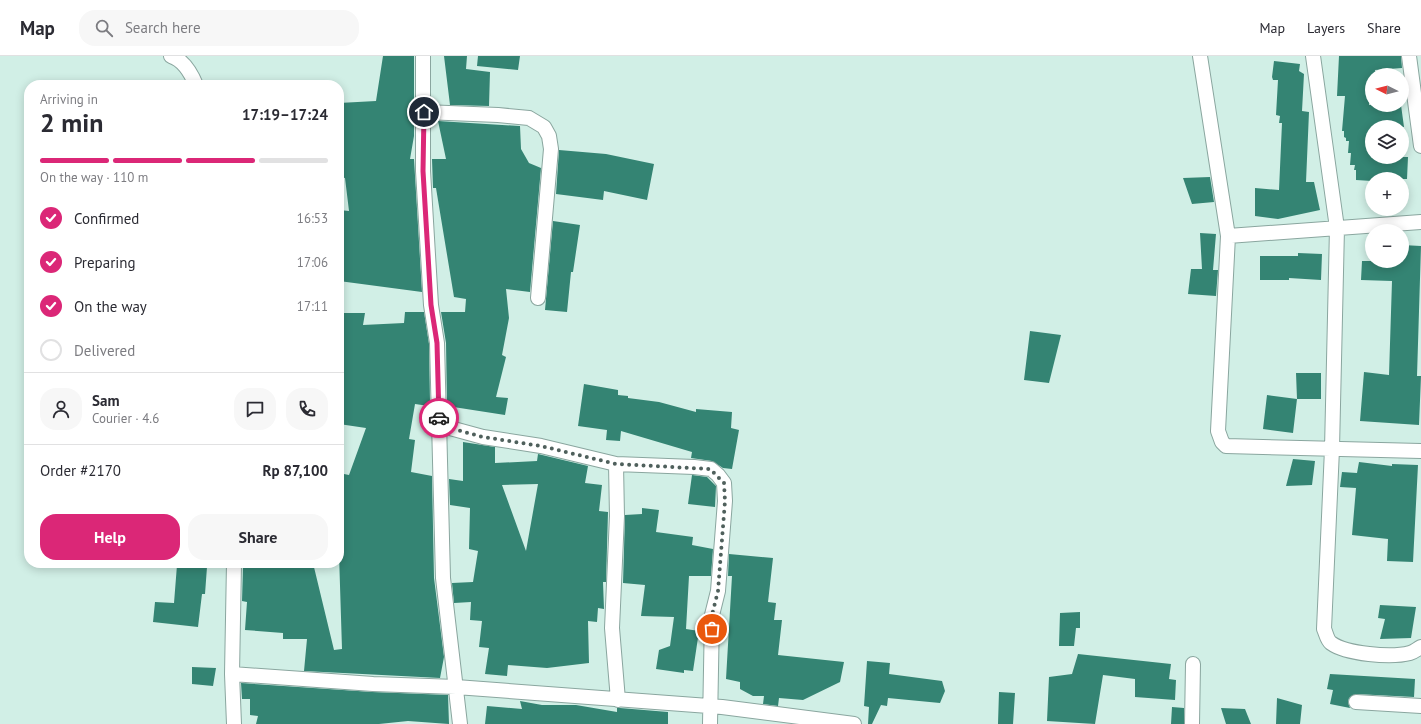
<!DOCTYPE html>
<html lang="en">
<head>
<meta charset="utf-8">
<style>
  :root { --surface:#fff; --page:#f7f7f7; --text:#2b2b33; --muted:#7c7c81; --line:#e1e1e2; --accent:#db2777 }
  body { margin:0; font-family:"PT Sans",sans-serif; background:var(--page); color:var(--text); height:100vh; display:flex; flex-direction:column; font-size:15px; white-space:nowrap }
  * { box-sizing:border-box; margin:0 }
  p { font-size:13px; color:var(--muted) }
  .icon { flex:none; width:22px; height:22px; fill:none; stroke:currentColor; stroke-width:2; stroke-linecap:round; stroke-linejoin:round }
  .map { position:relative; flex:1; overflow:hidden }
  .details { position:absolute; left:24px; top:24px; width:320px; height:488px; display:flex; flex-direction:column; background:var(--surface); border-radius:16px; box-shadow:0 2px 10px #0003 }
  .details>* { flex:none }
  .needle { width:26px; rotate:276deg }
  .tools { position:absolute; left:1365px; top:12px; display:grid; gap:8px }
  .tools a { display:grid; place-items:center; width:44px; height:44px; border-radius:50%; background:var(--surface); box-shadow:0 2px 10px #0003; font-size:20px }
  .pin { position:absolute; display:grid; place-items:center; width:34px; height:34px; color:#fff; margin:-17px; border:2px solid #fff; border-radius:50%; box-shadow:0 1px 4px #0007 }
  .courier { position:absolute; display:grid; place-items:center; width:40px; height:40px; margin:-20px; border:3px solid #db2777; border-radius:50%; background:#fff; color:#222; box-shadow:0 1px 5px #0007 }
  .overview em { font-style:normal; font-weight:800 }
  .overview div { display:flex; flex-direction:column-reverse }
  .overview { display:flex; align-items:center; justify-content:space-between; height:68px; padding:0 16px }
  h1 { font-size:26px; font-weight:800; line-height:30px }
  .bar { display:grid; grid-template-columns:repeat(4,1fr); gap:6px 4px; align-content:center; height:48px; padding:0 16px }
  .bar i { height:5px; border-radius:3px; background:var(--line) }
  .bar .selected { background:var(--accent) }
  .bar p { grid-column:span 4 }
  .line { display:flex; align-items:center; gap:10px; padding:0 16px; border-top:1px solid var(--line) }
  .line div { flex:1 }
  .round { display:grid; place-items:center; flex:none; width:42px; height:42px; border-radius:16px; background:var(--page) }
  ol { padding:0 16px; list-style:none }
  li { display:flex; align-items:center; gap:12px; height:44px }
  li p { margin-inline-start:auto }
  li .icon { padding:4px; border-radius:50%; background:var(--accent); color:#fff; stroke-width:4 }
  li:last-child { color:var(--muted) }
  li i { width:22px; height:22px; border:2px solid var(--line); border-radius:50% }
  .button { display:flex; gap:8px; margin-top:auto; padding:8px 16px }
  .button a { flex:1; height:46px; border-radius:16px; background:var(--accent); color:#fff; font-size:16px; font-weight:800; line-height:46px; text-align:center }
  .button a+a { background:var(--page); color:var(--text) }
  header { display:flex; align-items:center; gap:24px; box-sizing:border-box; height:56px; padding:0 20px; background:var(--surface); border-bottom:1px solid var(--line) }
  header strong { font-size:19px }
  nav { display:flex; gap:22px; margin-inline-start:auto; font-size:14px }
  .search { width:280px; height:36px; background:var(--page); display:flex; align-items:center; gap:10px; box-sizing:border-box; padding:0 14px; border-radius:16px; color:var(--muted); font-size:15px }
  .map>svg:first-child { display:block }
  .building { fill:#348473; fill-rule:evenodd }
  .lines { fill:none; stroke-linecap:round; stroke-linejoin:round }
  .street-casing { stroke:#8aa69f; stroke-width:16 }
  .street { stroke:#fff; stroke-width:14 }
  .done { stroke:#4f605c; stroke-width:4; stroke-dasharray:0 7.2 }
  .route { stroke:#db2777; stroke-width:5 }
</style>
</head>
<body>
<header>
<strong>Map</strong>
<div class="search"><svg class="icon" aria-label="search" viewBox="0 0 24 24"><circle cx="10" cy="10" r="6"/><path d="M15 15l6 6"/></svg>Search here</div>
<nav><a>Map</a><a>Layers</a><a>Share</a></nav>
</header>
<div class="map">
<svg width="1421" height="668" viewBox="0 0 1421 668">
  <rect width="100%" height="100%" fill="#d1efe6"/>
  <path class="building" d="M383,0h31v80l-4,23h4l8,133 -83,-11v-71l10,1 -4,-33 -6,-1v-74l37,-2z
    M444,0h23l-1,13 24,3 -1,34 -39,-1z
    M478,0h42l-2,14 -41,-4z
    M1339,0h62l1,12 -27,2 1,5 -6,2 -1,28h32l3,22h-32v30h36l-1,22h-35v2l-16,-1v-10h-2l1,-5h-5l1,-12h-3l1,-12h-3v-3l-2,-1v-6h-2l3,-35h-8z
    M1274,5l26,3 -1,7 5,3 -2,37 7,1 -3,70h8l6,28 -42,9 -23,-3v-28l24,2 3,-67h-3l1,-7 -4,-1 2,-35h-5l-1,-3z
    M438,65l82,5 1,23 8,14 12,5 -11,124 -24,-3 3,29 -7,37 4,2 -10,40 12,1 -3,17 -58,-9 -1,-63 -5,-31h24l1,-13 -12,-2 -18,-109h-3l-1,-29h14z
    M559,94l47,4 48,10 -7,36 -43,-9 -1,9 -47,-6z
    M1210,121l4,25 -22,2 -9,-26z
    M553,165l27,4 -7,47h-2l-4,40 -22,-2z
    M1200,177l16,1 -3,36h5l-2,26 -28,-2 3,-25h11z
    M1402,189l19,1 -4,130h4l-2,49 -59,-4 4,-49 25,3 3,-94 -31,-1 1,-19h40z
    M1298,197l24,1 -1,26 -32,-2v2h-29v-24h38z
    M405,256h19l5,32 1,58 -1,4 -14,-2 -6,35 6,1 -4,32 21,4 2,102 10,79 -4,21 -136,-7 3,-32h-24v-6l-38,-3 2,-28 -5,-1 1,-34h7v-4h63l21,87 8,-1 -3,-95 4,-37h-4v-44l10,2 17,-47 -27,-4v-19h5l-3,-33h-2l1,-59h25l-2,12 41,-2z
    M1030,275l31,4 -12,48 -25,-3z
    M1296,317h25v26h-24z
    M584,328l34,6v5l10,1v2l31,4 37,10v-3l36,3 -1,16 8,2 -7,39 -9,-1 -11,-7 -21,-3 1,-6 -71,-21 -1,10 -14,-1 1,-10 -29,-4z
    M1267,339l30,4 -4,34 -30,-4z
    M463,386l32,5v16l42,-2 1,-7 50,12 -3,17 17,2 -3,26 9,1 -2,70h-3l1,27 -6,-1 -1,14 -9,-1 1,42 -42,5 -39,-3 -1,11 -22,-2 4,-26 -10,-1 3,-26 -12,-1 1,-18 -17,1 -2,-20 21,-1 5,-31 -9,-2 1,-41 -20,-3 -1,-26 14,2zM538,428l-12,67 -24,-66z
    M1293,403l22,2 -3,24 -26,1z
    M1359,406l33,4v-2l26,1 -5,97 -26,-1 1,-22 -36,-4 4,-47 -16,-1 2,-15 15,1z
    M692,419l15,2 9,9 -1,21 -27,-3z
    M642,452l17,2 -3,22 37,5 -1,8 21,4 -2,27h-22l-3,53 13,2 -6,40 -9,-1v3l-28,-4 3,-19 11,-4 4,-29 -33,-1 4,-31 -22,-2 2,-68 17,-1z
    M729,498l44,4 -5,44 8,1 -2,17h8l-4,35 66,7 -4,20 -37,18 -24,-2 -1,8 -15,-2 1,-8h-11l-13,-7v-7l-14,-3 6,-103h-4z
    M177,509l30,2 -2,27h-3l-4,33 -45,-5 2,-20 19,1z
    M1380,549l36,2 -5,31 -31,1 5,-20 -7,-1z
    M1080,556v16h-4l-2,18h-15l1,-33z
    M1078,598l93,10 -2,15 7,1 -1,20 -40,-3v-18l-32,-4 -8,49 -48,-3 2,-44 23,-3z
    M867,605l23,2 -1,11 53,7 3,10 -5,12 -52,-5 -1,8 -6,-1 -9,19h-4l1,-17 -5,-1z
    M192,611l24,1 -3,18 -21,-2z
    M1330,618l85,5 -1,18 -58,-3 -7,4 -1,4 2,6 -20,-4 3,-14 -6,-1z
    M241,627l131,9 76,3 1,29 -41,-3 -29,3h-123l2,-8 -8,-1v-16h-8z
    M999,636l16,1 -2,31h-15z
    M1277,642l25,7 -2,19h-24z
    M520,645l22,4h34l41,7v-4h3l48,4v12h-183l2,-18 35,3z
    M1172,651l12,1v16h-13z
    M1221,652l24,1 6,15h-25z"/>
  <g class="lines">
    <defs>
      <path id="street" d="M171,0c13,4 20,17 25,29
        M423,0v115l8,134 6,38 6,235 17,146
        M1200,0l28,180 -10,195 4,11 4,4 195,5
        M1313,0l24,172 -5,221 -8,180c2,4 3,11 7,14 15,11 60,15 79,10 4,-1 7,-4 11,-6
        M1409,0l12,90
        M424,56l74,3 31,3 15,9 5,9 2,13 -13,149
        M1228,180l193,-14
        M439,369l44,12 58,9 75,18 78,3 17,2 7,6 6,8 1,18 -7,90 -6,24 -2,109
        M616,408l1,52 -5,112 6,72
        M232,618l141,10 83,3 266,20 132,17
        M1356,646l65,4
        M234,668l-2,-50 2,-111
        M1192,668l1,-60"/>
    </defs>
    <use href="#street" class="street-casing"/>
    <use href="#street" class="street"/>
  </g>
  <g class="lines">
    <path class="done" d="M439,362v7l44,12 58,9 75,18 94,5 14,14 1,18 -7,90 -6,24v14"/>
    <path class="route" d="M424,56l-1,59 8,134 6,38 2,75"/>
  </g>
</svg>
<div class="tools">
<a><svg class="needle" viewBox="-14 -14 28 28"><path d="M0-13l5 13h-10z" fill="#e53935"/><path d="M0 13l5-13h-10z" fill="#7c7c81"/></svg></a>
<a><svg class="icon" aria-label="layers" viewBox="0 0 24 24"><path d="M12 4l9 5-9 5-9-5zM3 14l9 5 9-5"/></svg></a>
<a>+</a>
<a>−</a>
</div>
<div class="pin" style="left:712px;top:573px;background:#ea580c"><svg class="icon" aria-label="bag" viewBox="0 0 24 24"><path d="M5 8h14l-1 12H6zM9 8a3 3 0 0 1 6 0"/></svg></div>
<div class="pin" style="left:424px;top:56px;background:#1f2937"><svg class="icon" aria-label="home" viewBox="0 0 24 24"><path d="M3 11l9-7 9 7M6 9v11h12V9"/></svg></div>
<div class="courier" style="left:439px;top:362px"><svg class="icon" aria-label="car" viewBox="0 0 24 24"><path d="M5 17H2v-5l4-1 3-4h7l3 4 3 1v5h-3M9 17h6M6 11h13"/><circle cx="7" cy="17" r="2"/><circle cx="17" cy="17" r="2"/></svg></div>
<section class="details">
<div class="overview"><div><h1>2 min</h1><p>Arriving in</p></div><em>17:19–17:24</em></div>
<div class="bar"><i class="selected"></i><i class="selected"></i><i class="selected"></i><i></i><p>On the way · 110 m</p></div>
<ol>
<li><svg class="icon" aria-label="check" viewBox="0 0 24 24"><path d="M5 12l5 5 9-10"/></svg>Confirmed<p>16:53</p></li>
<li><svg class="icon" aria-label="check" viewBox="0 0 24 24"><path d="M5 12l5 5 9-10"/></svg>Preparing<p>17:06</p></li>
<li><svg class="icon" aria-label="check" viewBox="0 0 24 24"><path d="M5 12l5 5 9-10"/></svg>On the way<p>17:11</p></li>
<li><i></i>Delivered</li>
</ol>
<div class="line" style="height:72px"><a class="round"><svg class="icon" aria-label="person" viewBox="0 0 24 24"><circle cx="12" cy="8" r="4"/><path d="M4 21q1-7 8-7t8 7"/></svg></a><div><b>Sam</b><p>Courier · 4.6</p></div><a class="round"><svg class="icon" aria-label="chat" viewBox="0 0 24 24"><path d="M4 5h16v11H9l-5 4z"/></svg></a><a class="round"><svg class="icon" aria-label="phone" viewBox="0 0 24 24"><path d="M5 4h4l2 5-3 2q2 4 5 5l2-3 5 2v4C11 20 4 13 5 4z"/></svg></a></div>
<div class="line" style="height:52px"><div>Order #2170</div><b>Rp 87,100</b></div>
<div class="button"><a>Help</a><a>Share</a></div>
</section>
</div>
</body>
</html>
